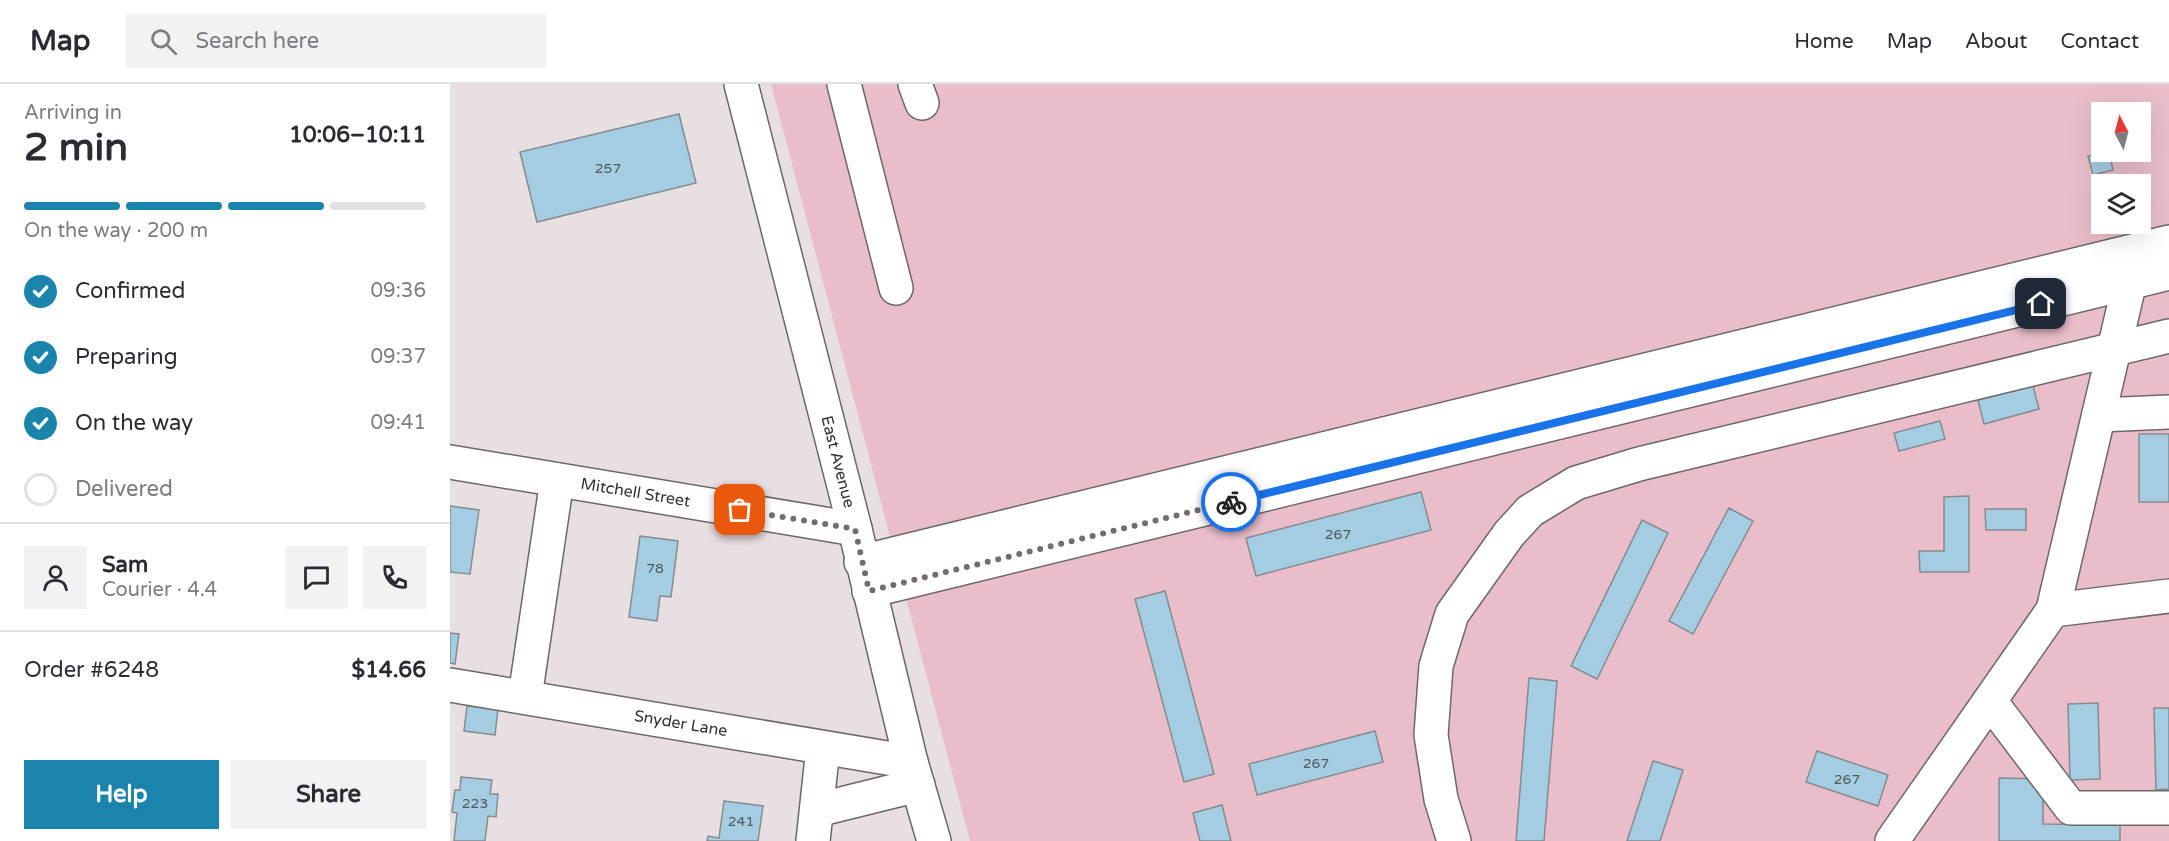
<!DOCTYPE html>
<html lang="en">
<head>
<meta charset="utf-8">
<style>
  :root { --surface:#fff; --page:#f2f2f3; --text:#2b2b33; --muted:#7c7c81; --line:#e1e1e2; --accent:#1b84ad }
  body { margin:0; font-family:"Varela Round",sans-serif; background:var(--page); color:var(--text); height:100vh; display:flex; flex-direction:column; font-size:22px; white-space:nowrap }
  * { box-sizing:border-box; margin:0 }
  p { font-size:20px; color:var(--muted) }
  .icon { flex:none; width:33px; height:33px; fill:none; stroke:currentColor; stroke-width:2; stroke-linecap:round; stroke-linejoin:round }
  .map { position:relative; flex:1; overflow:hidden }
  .details { display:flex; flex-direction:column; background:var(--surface); width:450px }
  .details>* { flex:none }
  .needle { width:39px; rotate:353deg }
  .controls { position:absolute; left:1641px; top:18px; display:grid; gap:12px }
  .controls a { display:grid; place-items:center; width:60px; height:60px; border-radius:0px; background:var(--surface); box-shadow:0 6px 24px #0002; font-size:30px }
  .pin { position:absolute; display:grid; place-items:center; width:51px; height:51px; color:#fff; margin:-26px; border-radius:12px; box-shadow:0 3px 9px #0006 }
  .courier { position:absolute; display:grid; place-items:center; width:60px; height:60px; margin:-30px; border:4px solid #1a73e8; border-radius:50%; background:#fff; color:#222; box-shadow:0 2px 8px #0007 }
  .summary em { font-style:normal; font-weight:700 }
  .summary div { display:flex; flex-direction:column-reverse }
  .summary { display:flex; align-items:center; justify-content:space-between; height:102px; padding:0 24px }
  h1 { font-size:39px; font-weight:700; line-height:45px }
  .bar { display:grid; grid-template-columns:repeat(4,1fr); gap:9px 6px; align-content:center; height:72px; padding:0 24px }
  .bar i { height:8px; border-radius:4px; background:var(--line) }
  .bar .selected { background:var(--accent) }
  .bar p { grid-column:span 4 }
  .line { display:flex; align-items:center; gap:15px; padding:0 24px; border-top:2px solid var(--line) }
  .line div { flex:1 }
  .round { display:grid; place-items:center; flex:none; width:63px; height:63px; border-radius:0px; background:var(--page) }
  ol { padding:0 24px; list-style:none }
  li { display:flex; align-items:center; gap:18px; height:66px }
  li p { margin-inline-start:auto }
  li .icon { padding:6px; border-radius:50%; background:var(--accent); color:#fff; stroke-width:4 }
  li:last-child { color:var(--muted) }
  li i { width:33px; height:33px; border:3px solid var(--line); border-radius:50% }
  .primary-button { display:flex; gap:12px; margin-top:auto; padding:12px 24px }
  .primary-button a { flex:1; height:69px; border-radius:0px; background:var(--accent); color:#fff; font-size:24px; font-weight:700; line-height:69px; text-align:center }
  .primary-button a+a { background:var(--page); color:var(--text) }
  header { display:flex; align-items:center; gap:36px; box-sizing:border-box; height:84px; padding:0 30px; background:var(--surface); border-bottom:2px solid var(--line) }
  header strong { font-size:28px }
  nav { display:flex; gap:33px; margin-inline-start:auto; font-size:21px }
  .search { width:420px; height:54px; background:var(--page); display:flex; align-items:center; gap:15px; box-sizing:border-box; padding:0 21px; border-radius:0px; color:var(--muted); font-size:22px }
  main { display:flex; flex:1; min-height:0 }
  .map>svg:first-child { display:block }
  .green { fill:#e9beca; fill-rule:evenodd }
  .building { fill:#a4cde2; stroke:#858b8e; stroke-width:1.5 }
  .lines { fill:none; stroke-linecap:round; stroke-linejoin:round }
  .minor-casing { stroke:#6d6768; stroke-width:36 }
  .minor { stroke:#fff; stroke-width:33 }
  .done { stroke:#726d6f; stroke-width:6; stroke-dasharray:0 10.8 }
  .route { stroke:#1a73e8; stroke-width:8 }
  .labels { text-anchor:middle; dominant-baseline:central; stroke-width:4.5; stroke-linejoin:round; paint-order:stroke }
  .number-label { font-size:14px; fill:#4f575d }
  .street-label { font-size:16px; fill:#333031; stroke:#fff }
</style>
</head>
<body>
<header>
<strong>Map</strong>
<div class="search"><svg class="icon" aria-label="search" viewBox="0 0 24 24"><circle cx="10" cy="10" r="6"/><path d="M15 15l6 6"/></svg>Search here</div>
<nav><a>Home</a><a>Map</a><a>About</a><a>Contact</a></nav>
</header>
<main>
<section class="details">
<div class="summary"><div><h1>2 min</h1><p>Arriving in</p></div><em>10:06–10:11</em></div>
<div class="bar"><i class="selected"></i><i class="selected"></i><i class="selected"></i><i></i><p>On the way · 200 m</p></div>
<ol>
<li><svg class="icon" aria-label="check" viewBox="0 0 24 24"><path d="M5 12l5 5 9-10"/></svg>Confirmed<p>09:36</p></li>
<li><svg class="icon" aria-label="check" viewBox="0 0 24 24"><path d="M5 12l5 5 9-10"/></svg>Preparing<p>09:37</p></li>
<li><svg class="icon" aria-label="check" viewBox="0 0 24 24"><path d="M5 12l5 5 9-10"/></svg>On the way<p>09:41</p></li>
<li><i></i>Delivered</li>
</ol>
<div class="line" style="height:108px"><a class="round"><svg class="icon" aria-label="person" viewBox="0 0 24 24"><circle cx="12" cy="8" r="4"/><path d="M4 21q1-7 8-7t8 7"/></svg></a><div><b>Sam</b><p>Courier · 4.4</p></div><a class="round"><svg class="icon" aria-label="chat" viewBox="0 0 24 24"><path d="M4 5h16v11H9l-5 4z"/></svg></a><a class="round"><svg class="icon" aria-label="phone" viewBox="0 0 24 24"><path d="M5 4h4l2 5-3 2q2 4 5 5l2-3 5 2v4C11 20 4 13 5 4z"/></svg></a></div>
<div class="line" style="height:78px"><div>Order #6248</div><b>$14.66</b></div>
<div class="primary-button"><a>Help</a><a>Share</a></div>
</section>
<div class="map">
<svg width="1719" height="757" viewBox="0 0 1719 757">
  <rect width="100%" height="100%" fill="#e7dfe1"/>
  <path class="green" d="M321,0h1398v757h-1199zM1652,28h38v40h-38zM1652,100h38v40h-38z"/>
  <path class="building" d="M229,30l17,69 -159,39 -17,-70z
    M1659,68l4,18 -20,5 -5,-19z
    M1583,302l6,23 -55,15 -6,-24z
    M1490,337l5,18 -46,12 -5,-18z
    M1689,350h30v68h-30z
    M971,408l10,38 -175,46 -10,-38z
    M1519,412v76h-49l-1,-21h25v-54z
    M0,422l29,4 -9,64 -20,-2z
    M1279,424l24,13 -60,113 -24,-13z
    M1535,425h41v21h-40z
    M1192,436l26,13 -71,146 -26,-13z
    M190,452l38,5 -7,56 -11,-1 -3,25 -28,-4z
    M715,507l49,183 -30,8 -49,-183z
    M0,549l9,1 -4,30 -5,-1z
    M1079,594l28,3 -13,160h-28z
    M1648,619l2,76 -30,1 -2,-76z
    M17,622l31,3 -3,26 -31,-4z
    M1704,624h15v81l-13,1z
    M925,647l8,31 -126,33 -8,-31z
    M1367,667l71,24 -10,31 -72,-24z
    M1203,677l30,9 -23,71h-33z
    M11,693l31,3 -2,14h8l-2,23 -8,-1 -3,25h-31l3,-28 -5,-1 3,-22h5z
    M1549,694l44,1v45l77,1v16h-121z
    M274,717l39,5 -5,35h-51l1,-5 11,2z
    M772,721l9,36h-31l-7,-28z"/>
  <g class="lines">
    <defs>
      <g id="minor">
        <path id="s1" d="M291,0l114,445 56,233 23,79"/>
        <path d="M394,0l52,204"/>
        <path d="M465,0l7,19"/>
        <path d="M1649,331l70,-3"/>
        <path id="s2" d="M0,378l405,67"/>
        <path d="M411,478l1308,-320"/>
        <path d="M419,507l1300,-318"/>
        <path d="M1603,526l81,-346"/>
        <path id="s3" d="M0,601l461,77"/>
        <path d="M75,613l32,-217"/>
        <path d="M1540,617l81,107h98"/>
        <path d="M367,726l101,-25"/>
        <path d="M363,757l10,-93"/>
        <path d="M1004,757l-13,-42 -10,-64 5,-69 16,-52 57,-80 21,-23 46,-28 63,-19 530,-128"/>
        <path d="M1442,757l161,-231 116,-14"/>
      </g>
    </defs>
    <use href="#minor" class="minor-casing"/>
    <use href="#minor" class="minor"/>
  </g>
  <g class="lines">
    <path class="done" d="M290,426l115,19 14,62 362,-89"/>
    <path class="route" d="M781,418l810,-198"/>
  </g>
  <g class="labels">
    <g class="number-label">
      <text x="158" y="84">257</text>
      <text x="888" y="450">267</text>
      <text x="205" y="484">78</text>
      <text x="866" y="679">267</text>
      <text x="1397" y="695">267</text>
      <text x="25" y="719">223</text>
      <text x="291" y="737">241</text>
    </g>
    <g class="street-label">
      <text stroke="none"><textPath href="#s1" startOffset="390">East Avenue</textPath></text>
      <text stroke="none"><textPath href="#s2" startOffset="188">Mitchell Street</textPath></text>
      <text stroke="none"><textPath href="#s3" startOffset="234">Snyder Lane</textPath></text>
    </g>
  </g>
</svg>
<div class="controls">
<a><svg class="needle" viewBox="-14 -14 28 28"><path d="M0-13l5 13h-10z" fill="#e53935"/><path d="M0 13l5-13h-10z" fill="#7c7c81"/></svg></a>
<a><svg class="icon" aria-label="layers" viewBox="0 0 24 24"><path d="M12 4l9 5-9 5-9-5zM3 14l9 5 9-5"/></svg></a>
</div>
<div class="pin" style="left:290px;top:426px;background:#ea580c"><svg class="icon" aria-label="bag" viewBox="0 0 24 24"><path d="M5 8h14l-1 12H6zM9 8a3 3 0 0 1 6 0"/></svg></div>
<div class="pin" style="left:1591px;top:220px;background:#1f2937"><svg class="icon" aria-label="home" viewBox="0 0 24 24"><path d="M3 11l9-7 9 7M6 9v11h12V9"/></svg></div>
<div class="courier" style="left:781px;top:418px"><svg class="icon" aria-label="bike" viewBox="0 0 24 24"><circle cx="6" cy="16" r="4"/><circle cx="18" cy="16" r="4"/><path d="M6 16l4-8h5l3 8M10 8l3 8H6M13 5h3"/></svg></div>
</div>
</main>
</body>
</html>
